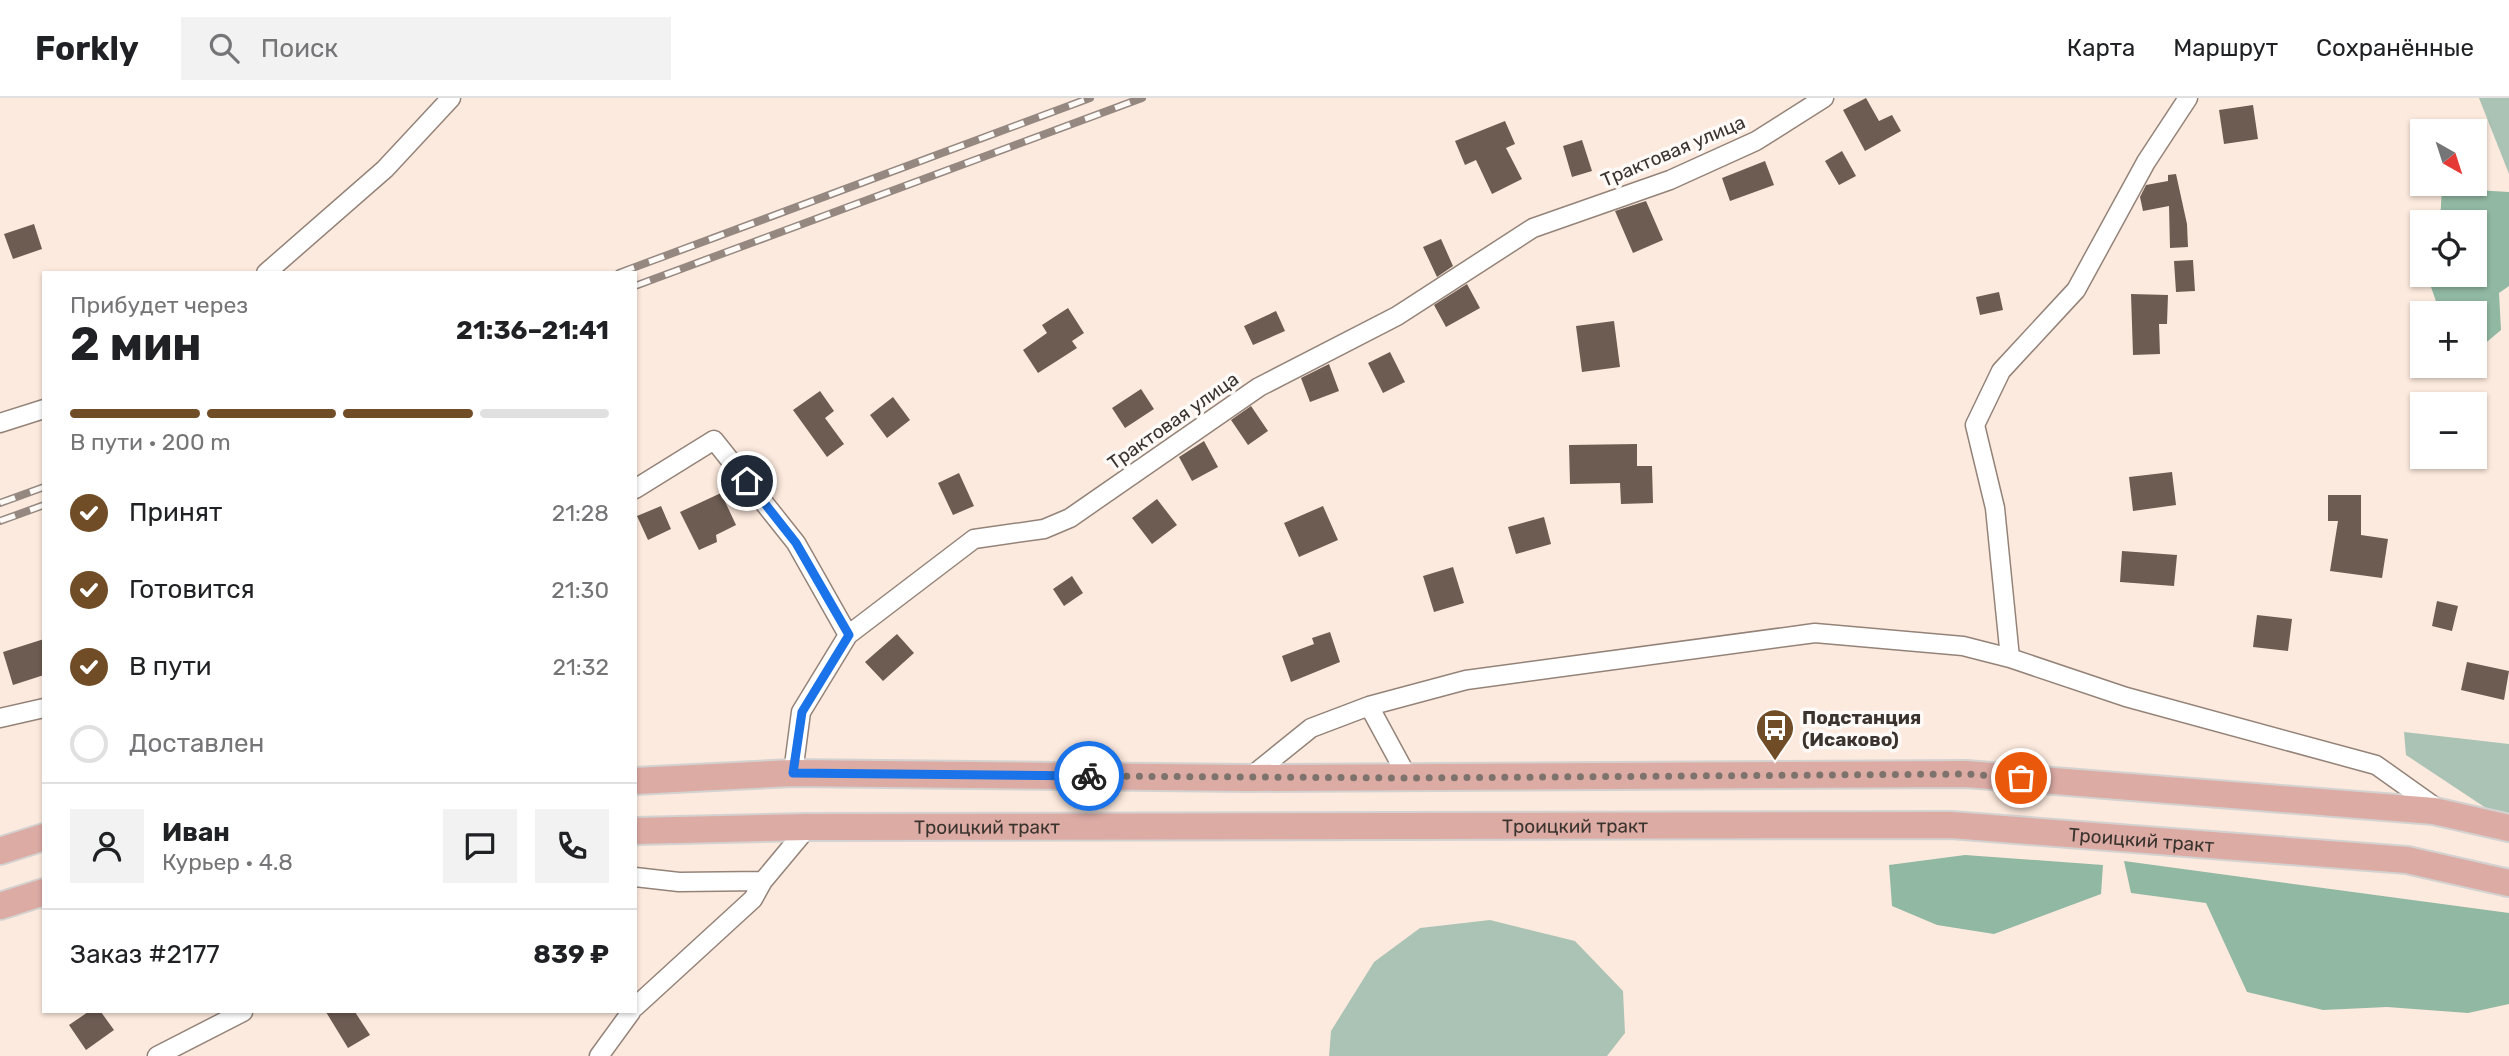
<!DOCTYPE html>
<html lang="ru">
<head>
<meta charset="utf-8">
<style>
  :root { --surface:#fff; --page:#f2f2f2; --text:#202124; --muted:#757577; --line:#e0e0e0; --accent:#704d26 }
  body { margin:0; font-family:Rubik,sans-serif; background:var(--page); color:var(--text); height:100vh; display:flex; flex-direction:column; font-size:26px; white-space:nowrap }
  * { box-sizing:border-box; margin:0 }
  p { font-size:23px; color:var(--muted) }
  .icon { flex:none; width:38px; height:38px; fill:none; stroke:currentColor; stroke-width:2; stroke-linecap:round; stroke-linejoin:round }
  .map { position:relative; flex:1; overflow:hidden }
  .drawer { position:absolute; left:42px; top:173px; width:595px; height:742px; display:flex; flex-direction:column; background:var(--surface); border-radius:0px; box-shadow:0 2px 5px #0004 }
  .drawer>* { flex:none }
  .needle { width:46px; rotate:141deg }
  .controls { position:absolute; left:2410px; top:21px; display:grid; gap:14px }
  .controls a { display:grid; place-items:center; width:77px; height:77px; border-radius:0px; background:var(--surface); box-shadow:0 2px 5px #0004; font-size:35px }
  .pin { position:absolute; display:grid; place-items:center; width:60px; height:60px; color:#fff; margin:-30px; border:4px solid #fff; border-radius:50%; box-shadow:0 2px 7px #0007 }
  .courier { position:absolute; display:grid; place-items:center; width:70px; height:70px; margin:-35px; border:5px solid #1a73e8; border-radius:50%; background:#fff; color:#222; box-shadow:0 2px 9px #0007 }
  .head em { font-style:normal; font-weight:700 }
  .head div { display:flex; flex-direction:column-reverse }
  .head { display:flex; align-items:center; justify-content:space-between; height:119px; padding:0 28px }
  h1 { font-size:46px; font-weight:700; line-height:52px }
  .bar { display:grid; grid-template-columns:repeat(4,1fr); gap:10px 7px; align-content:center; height:84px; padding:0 28px }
  .bar i { height:9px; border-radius:5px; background:var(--line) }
  .bar .on { background:var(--accent) }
  .bar p { grid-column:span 4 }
  .line { display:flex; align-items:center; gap:18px; padding:0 28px; border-top:2px solid var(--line) }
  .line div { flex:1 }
  .round { display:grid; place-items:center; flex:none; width:74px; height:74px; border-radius:0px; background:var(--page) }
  ol { padding:0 28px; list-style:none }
  li { display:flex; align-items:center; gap:21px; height:77px }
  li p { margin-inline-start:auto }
  li .icon { padding:7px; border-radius:50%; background:var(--accent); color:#fff; stroke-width:4 }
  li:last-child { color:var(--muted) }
  li i { width:38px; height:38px; border:4px solid var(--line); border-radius:50% }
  header { display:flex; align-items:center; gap:42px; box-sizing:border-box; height:98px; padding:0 35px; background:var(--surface); border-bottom:2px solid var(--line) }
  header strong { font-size:33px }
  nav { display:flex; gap:38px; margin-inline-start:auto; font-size:24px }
  .search { width:490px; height:63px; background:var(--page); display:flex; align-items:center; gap:18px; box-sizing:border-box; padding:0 24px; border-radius:0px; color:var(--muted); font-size:26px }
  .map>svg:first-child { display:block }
  .green { fill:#abc3b5 }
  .forest { fill:#91b8a2 }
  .building { fill:#6c5c52 }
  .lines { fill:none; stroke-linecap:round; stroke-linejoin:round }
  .street-casing { stroke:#948379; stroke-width:21 }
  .primary-casing { stroke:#d4d2d1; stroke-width:30 }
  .street { stroke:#fff; stroke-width:18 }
  .primary { stroke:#dcaba4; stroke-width:26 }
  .rail-casing { stroke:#958880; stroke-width:8 }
  .rail { stroke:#fefaf8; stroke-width:5; stroke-dasharray:16; stroke-linecap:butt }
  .done { stroke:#7e736c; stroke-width:7; stroke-dasharray:0 12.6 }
  .route { stroke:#1a73e8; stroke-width:9 }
  .labels { text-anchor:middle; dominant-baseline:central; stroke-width:7; stroke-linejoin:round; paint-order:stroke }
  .street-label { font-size:19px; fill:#3a332e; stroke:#fefaf8 }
  .poi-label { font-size:19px; font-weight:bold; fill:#3a332e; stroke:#fefaf8; text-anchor:start }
</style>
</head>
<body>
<header>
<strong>Forkly</strong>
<div class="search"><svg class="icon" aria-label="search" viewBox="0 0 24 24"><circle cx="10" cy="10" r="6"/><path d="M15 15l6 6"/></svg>Поиск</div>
<nav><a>Карта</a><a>Маршрут</a><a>Сохранённые</a></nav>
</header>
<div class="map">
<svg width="2509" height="958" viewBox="0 0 2509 958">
  <rect width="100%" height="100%" fill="#fdeade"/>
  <path class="green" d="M2479,0h30v76z
    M2404,634l105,12v71l-20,-5 -83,-55z
    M1490,822l85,21 48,50 2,42 -18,23h-278l2,-25 43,-69 46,-34z"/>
  <path class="forest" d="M2442,90l67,4v94l-10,7 2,37 -26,22 -1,-39h-34l-10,-29 3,-9h41v-53h-34z
    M1965,757l138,10 -2,29 -107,40 -57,-9 -45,-19 -3,-41z
    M2124,763l385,52v91l-41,9 -81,-6 -64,3 -76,-18 -41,-89 -75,-10z"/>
  <path class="building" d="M1866,0l13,23 13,-6 9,16 -36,20 -22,-41z
    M2253,7l5,34 -34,5 -5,-34z
    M1505,23l10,23 -9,4 16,31 -30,15 -16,-34 -11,5 -10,-24z
    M1582,42l10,31 -20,6 -9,-31z
    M1842,53l14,25 -17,9 -14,-24z
    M1765,63l9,24 -44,16 -8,-23z
    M2176,76l11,50 1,23 -18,1 -1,-42 -26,5 -3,-14 6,-12 22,-4v-6z
    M1646,103l17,39 -30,13 -18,-42z
    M34,126l8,25 -29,10 -9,-25z
    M1441,141l12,27 -16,11 -14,-30z
    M2193,162l2,31 -19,1 -2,-31z
    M1467,186l13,24 -34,19 -12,-22z
    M1999,194l4,18 -23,5 -4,-18z
    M2131,196l37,1 -1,29h-8l1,30 -27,1z
    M1068,210l16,25 -12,8 5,7 -39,25 -15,-23 24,-17 -5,-8z
    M1276,213l9,20 -32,14 -9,-19z
    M1614,223l6,46 -38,5 -6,-46z
    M1390,254l15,30 -22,11 -15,-30z
    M1329,266l10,27 -29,11 -9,-24z
    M1141,291l13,20 -29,19 -13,-20z
    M820,293l14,20 -9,7 19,26 -17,13 -34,-47z
    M893,299l17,23 -23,18 -17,-23z
    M1251,308l17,25 -20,14 -17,-25z
    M1204,343l14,26 -26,14 -13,-24z
    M1637,346v22h15l1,37 -32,1 -1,-21 -50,1 -1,-39z
    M2172,374l4,33 -43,6 -4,-34z
    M959,375l15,33 -21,9 -15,-32z
    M721,395l15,32 -20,10 1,7 -18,8 -19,-38z
    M2328,397h33v40l27,4 -6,39 -52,-7 8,-50h-10z
    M1157,401l20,26 -25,19 -20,-26z
    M661,408l10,23 -23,11 -11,-24z
    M1323,408l15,34 -39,17 -15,-34z
    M1544,419l7,27 -35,10 -8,-27z
    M2122,453l55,4 -3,31 -54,-4z
    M1453,469l11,36 -30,9 -11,-36z
    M1072,478l11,17 -19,13 -11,-17z
    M2437,503l21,5 -6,25 -20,-5z
    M2257,517l35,4 -4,32 -35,-4z
    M1330,534l10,30 -49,20 -9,-26 32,-12 -2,-6z
    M897,536l17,19 -31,28 -18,-19z
    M44,541v36l-31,10 -10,-33z
    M2467,564l42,9 -5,29 -43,-10z
    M88,914h13l13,18 -28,20 -17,-25z
    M326,914h29l15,23 -22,13z"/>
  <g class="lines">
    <defs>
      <path id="street" d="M266,175l119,-104 66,-71
        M0,325l44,-14
        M635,391l79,-49 82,103 52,92 126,-96 70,-10 26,-11 189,-131 138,-71 136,-88 137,-48 86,-39 68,-43
        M2010,560l-15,-150 -20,-83 26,-54 75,-81 70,-128 42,-64
        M1369,608l39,72
        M0,620l44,-10
        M793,675l8,-61 47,-77
        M1249,680l62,-50 58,-22 97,-26 349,-47 148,13 47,12 116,39 250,68 62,44
        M635,779l44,5 84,-1
        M635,909l118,-108 10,-18 45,-54
        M157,958l86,-44
        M599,958l32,-44"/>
      <g id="primary">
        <path d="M635,683l158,-8 456,5 717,-4 468,37 75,17"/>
        <path id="s1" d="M635,733l173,-4 1143,-2 456,35 102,23"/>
        <path d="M0,753l44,-14"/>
        <path d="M0,808l44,-14"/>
      </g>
    </defs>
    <use href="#street" class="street-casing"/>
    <use href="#primary" class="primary-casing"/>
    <use href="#street" class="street"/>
    <use href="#primary" class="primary"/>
    <defs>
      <path id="rail" d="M619,175l471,-175
        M635,188l507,-188
        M0,405l44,-16
        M0,423l44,-16"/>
    </defs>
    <use href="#rail" class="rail-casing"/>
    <use href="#rail" class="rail"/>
  </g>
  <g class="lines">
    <path class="done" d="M1089,678l319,2 558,-4 55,4"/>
    <path class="route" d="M747,383l49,62 53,92 -47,77 -9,61 296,3"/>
  </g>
  <defs>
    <symbol id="bus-pin" viewBox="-11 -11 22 30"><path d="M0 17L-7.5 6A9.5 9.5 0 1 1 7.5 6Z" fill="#704d26" stroke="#fefaf8"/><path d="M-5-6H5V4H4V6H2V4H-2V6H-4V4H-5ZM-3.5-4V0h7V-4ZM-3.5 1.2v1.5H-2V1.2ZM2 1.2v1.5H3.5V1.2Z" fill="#fff"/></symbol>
  </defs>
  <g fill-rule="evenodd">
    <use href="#bus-pin" x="1753" y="608" width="44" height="60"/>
  </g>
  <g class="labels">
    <g class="street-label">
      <text transform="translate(1673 53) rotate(-23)">Трактовая улица</text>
      <text transform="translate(1173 323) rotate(-35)">Трактовая улица</text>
      <text stroke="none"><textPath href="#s1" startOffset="940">Троицкий тракт</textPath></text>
      <text stroke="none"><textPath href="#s1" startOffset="352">Троицкий тракт</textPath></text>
      <text stroke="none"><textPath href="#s1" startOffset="1507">Троицкий тракт</textPath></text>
    </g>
    <g class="poi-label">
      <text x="1802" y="619">Подстанция<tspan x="1802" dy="22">(Исаково)</tspan></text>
    </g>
  </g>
</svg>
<div class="controls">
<a><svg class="needle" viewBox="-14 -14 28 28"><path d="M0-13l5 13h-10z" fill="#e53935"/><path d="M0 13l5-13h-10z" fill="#757577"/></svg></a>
<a><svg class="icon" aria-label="locate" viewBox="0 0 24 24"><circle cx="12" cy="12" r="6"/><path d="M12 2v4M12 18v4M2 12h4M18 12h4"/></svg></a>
<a>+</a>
<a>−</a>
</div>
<div class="pin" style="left:2021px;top:680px;background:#ea580c"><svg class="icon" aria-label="bag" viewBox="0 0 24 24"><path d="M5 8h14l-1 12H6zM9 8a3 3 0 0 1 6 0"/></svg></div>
<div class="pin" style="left:747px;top:383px;background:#1f2937"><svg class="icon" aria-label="home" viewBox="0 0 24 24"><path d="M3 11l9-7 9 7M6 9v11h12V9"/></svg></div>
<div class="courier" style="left:1089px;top:678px"><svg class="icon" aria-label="bike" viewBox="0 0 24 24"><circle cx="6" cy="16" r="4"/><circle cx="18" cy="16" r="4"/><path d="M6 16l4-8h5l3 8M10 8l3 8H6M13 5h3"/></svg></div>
<section class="drawer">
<div class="head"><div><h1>2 мин</h1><p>Прибудет через</p></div><em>21:36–21:41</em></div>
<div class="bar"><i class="on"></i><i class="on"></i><i class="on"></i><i></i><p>В пути · 200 m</p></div>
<ol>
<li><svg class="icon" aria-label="check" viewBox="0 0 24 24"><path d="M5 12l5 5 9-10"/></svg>Принят<p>21:28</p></li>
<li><svg class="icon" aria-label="check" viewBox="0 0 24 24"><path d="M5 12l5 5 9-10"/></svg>Готовится<p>21:30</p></li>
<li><svg class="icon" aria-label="check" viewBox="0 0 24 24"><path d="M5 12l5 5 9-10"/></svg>В пути<p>21:32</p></li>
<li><i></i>Доставлен</li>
</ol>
<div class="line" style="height:126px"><a class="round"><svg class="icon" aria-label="person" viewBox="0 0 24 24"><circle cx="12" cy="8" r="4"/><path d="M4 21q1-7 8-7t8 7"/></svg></a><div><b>Иван</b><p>Курьер · 4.8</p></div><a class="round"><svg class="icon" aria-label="chat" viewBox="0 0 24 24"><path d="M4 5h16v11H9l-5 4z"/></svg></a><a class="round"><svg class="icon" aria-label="phone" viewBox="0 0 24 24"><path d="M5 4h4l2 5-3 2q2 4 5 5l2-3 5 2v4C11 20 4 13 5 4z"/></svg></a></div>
<div class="line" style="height:91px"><div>Заказ #2177</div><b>839 ₽</b></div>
</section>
</div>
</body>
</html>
